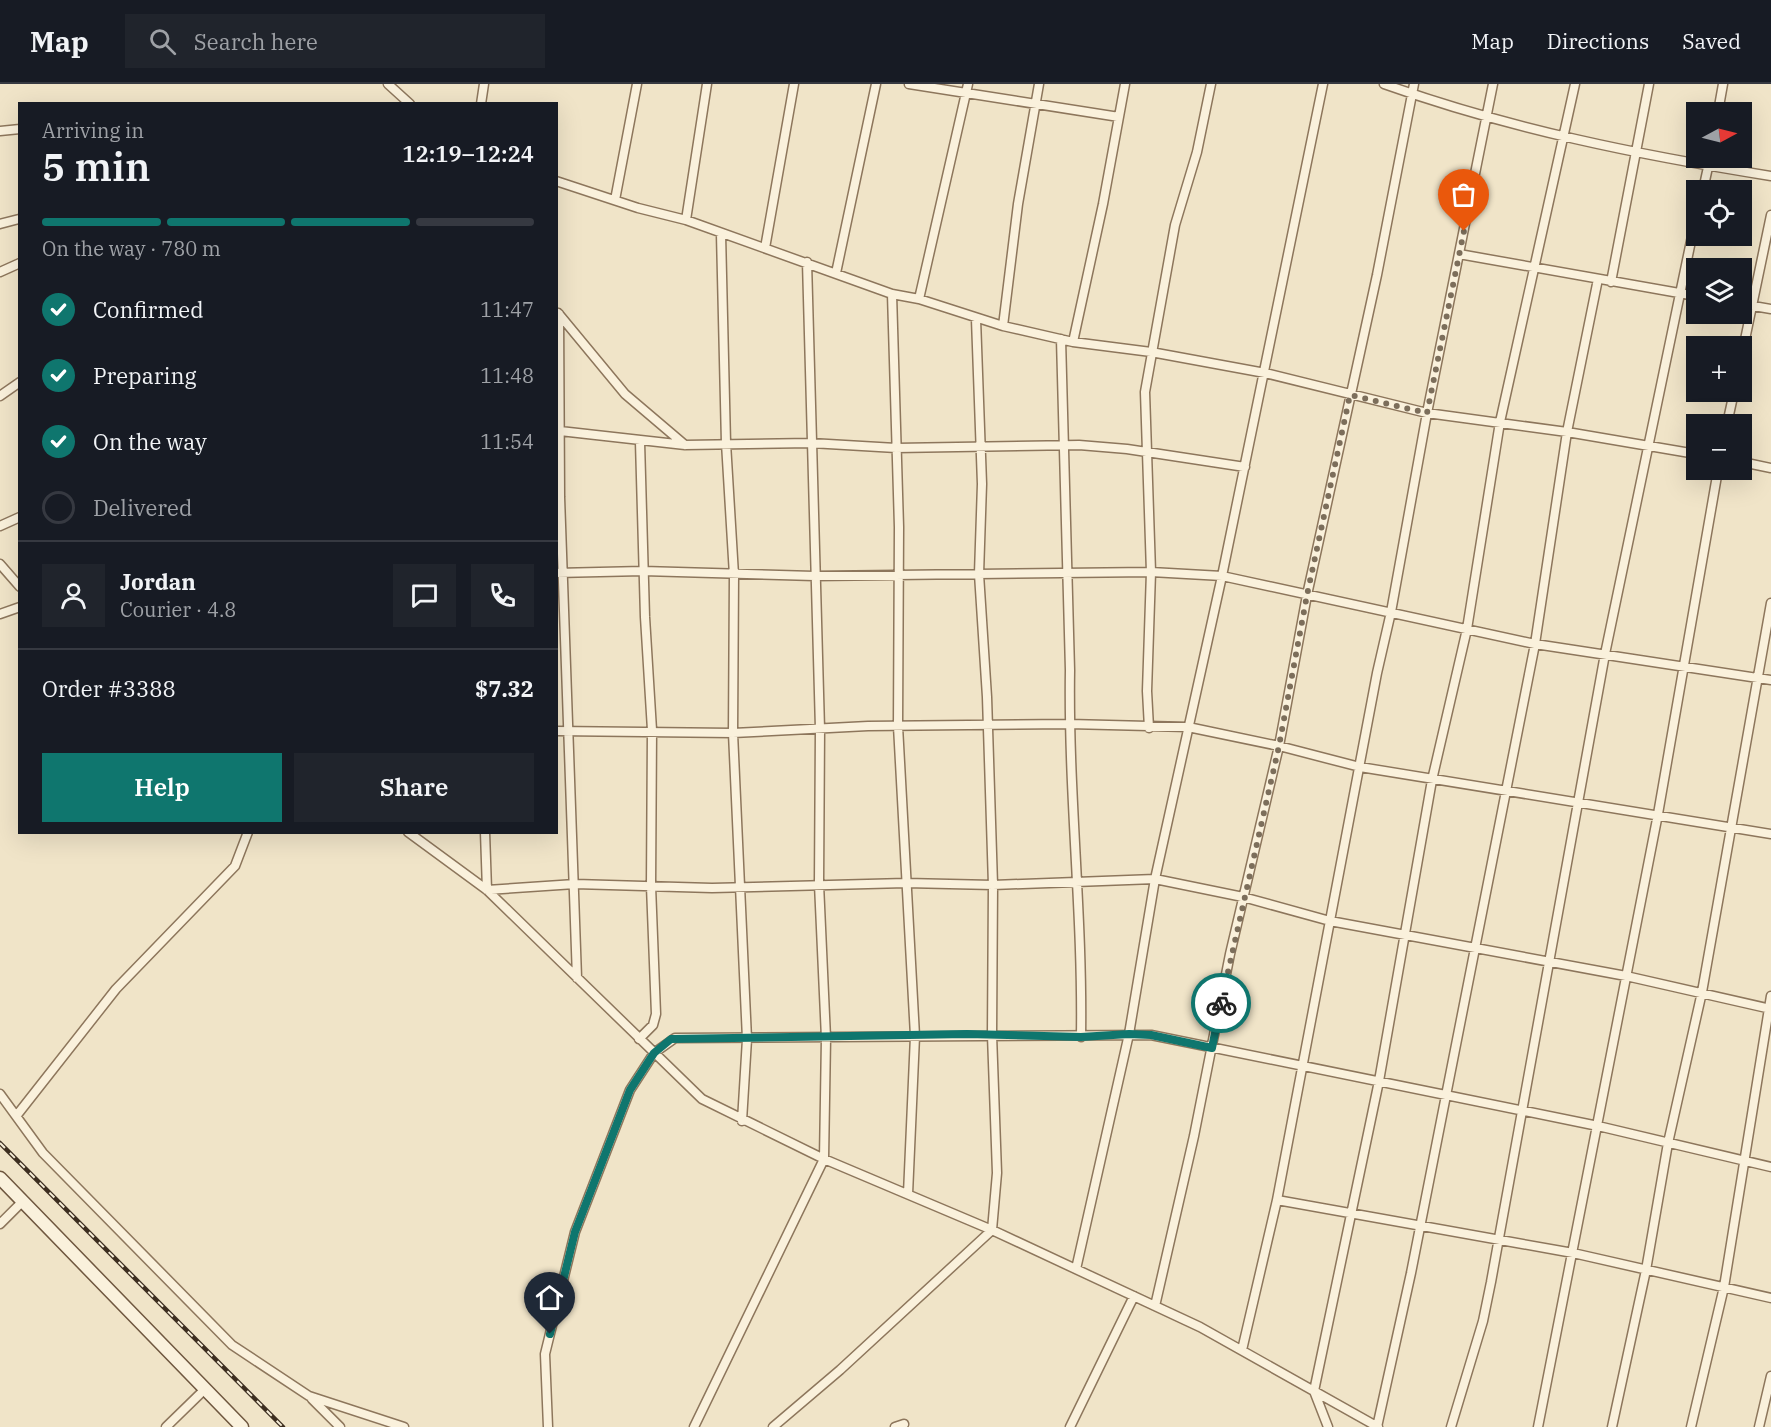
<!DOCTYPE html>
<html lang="en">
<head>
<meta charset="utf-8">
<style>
  :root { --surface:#171b24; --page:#20242c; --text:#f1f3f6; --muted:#9ea1a6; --line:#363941; --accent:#0f766e }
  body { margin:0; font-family:"IBM Plex Serif",serif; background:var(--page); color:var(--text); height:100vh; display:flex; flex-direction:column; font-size:22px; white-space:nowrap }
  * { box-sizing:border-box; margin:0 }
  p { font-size:20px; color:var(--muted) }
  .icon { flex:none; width:33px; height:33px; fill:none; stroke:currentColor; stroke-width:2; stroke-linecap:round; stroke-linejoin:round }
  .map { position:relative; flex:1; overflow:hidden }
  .panel { position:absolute; left:18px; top:18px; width:540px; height:732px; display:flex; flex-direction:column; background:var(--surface); border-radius:0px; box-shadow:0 6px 24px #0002 }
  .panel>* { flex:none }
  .needle { width:39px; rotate:83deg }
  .buttons { position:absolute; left:1686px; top:18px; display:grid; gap:12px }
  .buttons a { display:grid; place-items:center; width:66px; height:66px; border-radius:0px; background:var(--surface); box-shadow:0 6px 24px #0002; font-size:30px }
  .pin { position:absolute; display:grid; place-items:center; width:51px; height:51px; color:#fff; margin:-62px -26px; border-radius:50% 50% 50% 0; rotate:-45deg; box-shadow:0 0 6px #0007 }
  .pin .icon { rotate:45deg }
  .courier { position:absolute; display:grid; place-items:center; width:60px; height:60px; margin:-30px; border:4px solid #0f766e; border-radius:50%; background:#fff; color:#222; box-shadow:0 2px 8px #0007 }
  .headline em { font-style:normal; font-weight:600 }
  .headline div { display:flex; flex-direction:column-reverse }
  .headline { display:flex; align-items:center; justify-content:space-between; height:102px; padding:0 24px }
  h1 { font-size:39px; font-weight:600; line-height:45px }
  .bar { display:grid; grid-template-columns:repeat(4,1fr); gap:9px 6px; align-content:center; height:72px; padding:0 24px }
  .bar i { height:8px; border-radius:4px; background:var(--line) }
  .bar .on { background:var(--accent) }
  .bar p { grid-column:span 4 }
  .line { display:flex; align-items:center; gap:15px; padding:0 24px; border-top:2px solid var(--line) }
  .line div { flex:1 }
  .round { display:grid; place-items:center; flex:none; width:63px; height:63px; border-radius:0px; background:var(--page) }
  ol { padding:0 24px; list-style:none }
  li { display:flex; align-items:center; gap:18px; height:66px }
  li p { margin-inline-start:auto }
  li .icon { padding:6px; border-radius:50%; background:var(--accent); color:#fff; stroke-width:4 }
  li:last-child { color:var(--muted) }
  li i { width:33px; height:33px; border:3px solid var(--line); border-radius:50% }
  .primary-button { display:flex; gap:12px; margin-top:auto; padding:12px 24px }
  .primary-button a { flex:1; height:69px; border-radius:0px; background:var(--accent); color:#fff; font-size:24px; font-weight:600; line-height:69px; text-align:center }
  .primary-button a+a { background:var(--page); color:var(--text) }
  header { display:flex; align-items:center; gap:36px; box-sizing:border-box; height:84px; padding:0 30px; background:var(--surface); border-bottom:2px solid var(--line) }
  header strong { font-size:28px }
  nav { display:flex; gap:33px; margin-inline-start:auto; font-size:21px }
  .search { width:420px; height:54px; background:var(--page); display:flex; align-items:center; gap:15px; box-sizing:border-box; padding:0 21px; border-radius:0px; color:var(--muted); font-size:22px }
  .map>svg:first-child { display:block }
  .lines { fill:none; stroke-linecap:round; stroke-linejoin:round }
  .street-casing { stroke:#8d765c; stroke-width:11 }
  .secondary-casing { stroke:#6f573f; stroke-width:15 }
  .street { stroke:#faf1dc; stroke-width:8 }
  .secondary { stroke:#faf1dc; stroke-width:12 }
  .rail-casing { stroke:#3d2e20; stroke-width:4.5 }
  .rail { stroke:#f7eed8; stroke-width:2; stroke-dasharray:7; stroke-linecap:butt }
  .done { stroke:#7c6e5b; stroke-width:6; stroke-dasharray:0 10.8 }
  .route { stroke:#0f766e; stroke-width:8 }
</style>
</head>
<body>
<header>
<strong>Map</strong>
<div class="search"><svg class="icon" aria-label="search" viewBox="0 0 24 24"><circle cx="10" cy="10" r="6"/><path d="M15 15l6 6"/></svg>Search here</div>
<nav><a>Map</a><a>Directions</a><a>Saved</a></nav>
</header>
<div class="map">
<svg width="1771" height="1343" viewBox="0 0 1771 1343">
  <rect width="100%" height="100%" fill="#f0e4c8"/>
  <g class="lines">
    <defs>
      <path id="street" d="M388,0l22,20
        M909,0l210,33
        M1384,0c126,45 255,71 387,92
        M481,20l3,-20
        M1718,28l5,-28
        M0,47l20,-2
        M556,97l82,27 48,12 206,74 27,5 84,27 70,16 78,10 114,21 162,40 140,19 129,22
        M1703,106l7,-32
        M615,116l22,-116
        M686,136l21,-136
        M0,140l19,-5
        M721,150l5,209 8,132 -1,158 14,306 -5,82
        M765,164l29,-164
        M1459,170l237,42
        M0,188l20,-9
        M836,189l40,-189
        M1611,198l38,-198
        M892,210l7,233 -1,199 17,310 -7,158
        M919,215l49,-215
        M1742,220l29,5
        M558,229l67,81 60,51
        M559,230l1,183 17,481
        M1003,242l15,-122 21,-120
        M1061,255l9,331c-2,122 13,244 11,367
        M1073,258l30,-138 22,-120
        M1742,270l29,-139
        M0,312l20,-14
        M1727,340l7,-32
        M560,347l125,14 126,-2 85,5 183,-3 48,4 118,18
        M1742,378l29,6
        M0,442l20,-9
        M0,480l20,23
        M556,489l87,-2 171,5 337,-4 71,4 313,68 236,36
        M0,530l20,-7
        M1149,644l-2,-37 4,-119 -6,-180 30,-167 22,-73 14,-68
        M556,647l177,2 135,-7 201,-2 119,3 91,19 81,21 411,67
        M408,748l79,58 215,209 122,60 168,71 208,97 178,100
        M485,748l2,58 88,-6 137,4 194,-5 87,2 162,-6 88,18 87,24 296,55 145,33
        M639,955l14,-14 3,-11 -5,-128 1,-156 -7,-113 -5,-175
        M0,1010l43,59 189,192 77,51 95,31
        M17,1031l99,-126 119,-123 13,-34
        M1277,1116l296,53 198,45
        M0,1140l23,-23
        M1076,1185l53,-235 26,-155 67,-303 101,-492
        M1155,1222l39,-170 36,-182 49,-208 28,-151 70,-320 37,-191
        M1242,1266l35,-150 100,-527 14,-61 36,-199 66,-329
        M312,1315l28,28
        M166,1343l38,-37
        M548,1343l-3,-73 30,-122 55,-142 24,-37 21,-15 476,-3 447,91 173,41
        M694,1343l130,-268 2,-121 -7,-154 1,-155 -13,-467
        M773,1343l67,-57 152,-140 5,-57 -5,-138 1,-150 -6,-188 -8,-123 3,-90 -6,-165
        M895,1343l9,-3
        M1070,1343l64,-131
        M1328,1343l-14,-36 65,-310 53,-301 35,-151 33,-207 75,-338
        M1377,1343l34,-154 124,-629 32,-212 31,-153
        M1451,1343l32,-106 8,-39 114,-628 91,-437
        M1538,1343l120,-613 60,-344
        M1612,1343l34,-157 22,-127 34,-151 69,-389
        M1691,1343l33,-140 47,-291
        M1759,1343l12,-51"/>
      <path id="secondary" d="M0,1094l242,249"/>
    </defs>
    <use href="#street" class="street-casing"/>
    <use href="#secondary" class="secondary-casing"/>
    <use href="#street" class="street"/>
    <use href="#secondary" class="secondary"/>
    <defs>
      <path id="rail" d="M0,1059l283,284"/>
    </defs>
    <use href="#rail" class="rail-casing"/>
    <use href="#rail" class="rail"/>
  </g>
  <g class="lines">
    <path class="done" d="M1221,919l58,-257 28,-151 43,-200 77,18 37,-182"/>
    <path class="route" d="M550,1250l25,-102 55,-142 24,-37 17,-14 296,-5 114,3 48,-3 22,1 61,13 9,-45"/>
  </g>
</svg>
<div class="buttons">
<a><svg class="needle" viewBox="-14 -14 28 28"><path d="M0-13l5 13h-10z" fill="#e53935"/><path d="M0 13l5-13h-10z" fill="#9ea1a6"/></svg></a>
<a><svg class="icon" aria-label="locate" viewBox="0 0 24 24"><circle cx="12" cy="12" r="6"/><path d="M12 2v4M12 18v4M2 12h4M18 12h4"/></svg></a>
<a><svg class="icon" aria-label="layers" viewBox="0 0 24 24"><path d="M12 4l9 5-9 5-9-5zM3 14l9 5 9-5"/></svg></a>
<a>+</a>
<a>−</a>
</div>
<div class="pin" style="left:1464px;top:147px;background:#ea580c"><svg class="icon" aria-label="bag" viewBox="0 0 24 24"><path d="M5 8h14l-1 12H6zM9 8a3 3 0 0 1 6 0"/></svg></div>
<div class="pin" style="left:550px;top:1250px;background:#1f2937"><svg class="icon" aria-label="home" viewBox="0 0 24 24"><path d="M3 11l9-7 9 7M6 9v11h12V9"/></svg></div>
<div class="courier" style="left:1221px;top:919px"><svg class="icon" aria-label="bike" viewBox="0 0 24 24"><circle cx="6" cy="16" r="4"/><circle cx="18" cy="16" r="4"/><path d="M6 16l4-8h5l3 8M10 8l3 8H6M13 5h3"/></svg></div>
<section class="panel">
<div class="headline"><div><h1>5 min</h1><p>Arriving in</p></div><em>12:19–12:24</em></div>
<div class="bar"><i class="on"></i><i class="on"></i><i class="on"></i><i></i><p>On the way · 780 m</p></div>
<ol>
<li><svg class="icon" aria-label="check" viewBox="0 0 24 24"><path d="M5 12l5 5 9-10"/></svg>Confirmed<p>11:47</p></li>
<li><svg class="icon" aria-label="check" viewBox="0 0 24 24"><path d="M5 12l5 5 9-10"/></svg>Preparing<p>11:48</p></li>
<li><svg class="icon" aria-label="check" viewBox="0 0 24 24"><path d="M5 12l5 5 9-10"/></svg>On the way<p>11:54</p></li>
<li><i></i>Delivered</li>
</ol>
<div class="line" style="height:108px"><a class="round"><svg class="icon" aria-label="person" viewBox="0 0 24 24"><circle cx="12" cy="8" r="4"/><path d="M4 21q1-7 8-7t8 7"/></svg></a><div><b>Jordan</b><p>Courier · 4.8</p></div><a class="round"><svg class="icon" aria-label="chat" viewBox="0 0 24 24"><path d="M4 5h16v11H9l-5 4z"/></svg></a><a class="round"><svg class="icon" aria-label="phone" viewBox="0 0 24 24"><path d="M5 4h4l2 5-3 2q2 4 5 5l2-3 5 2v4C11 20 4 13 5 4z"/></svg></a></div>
<div class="line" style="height:78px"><div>Order #3388</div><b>$7.32</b></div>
<div class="primary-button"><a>Help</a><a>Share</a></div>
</section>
</div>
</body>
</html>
